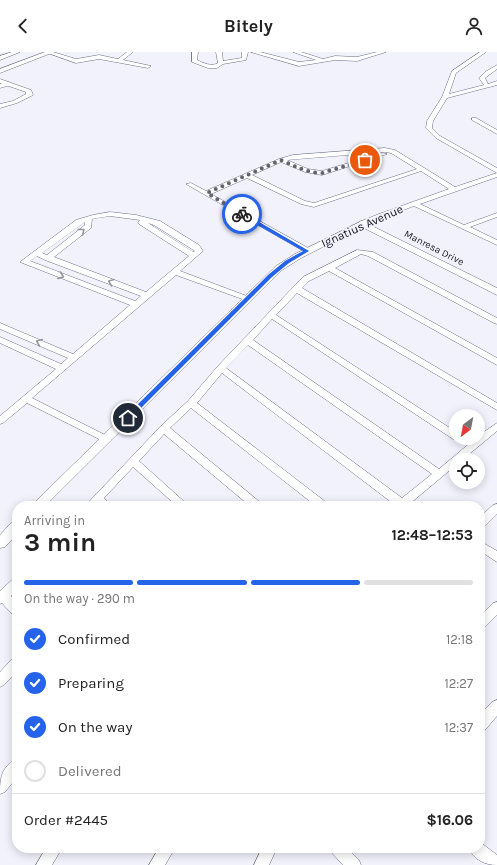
<!DOCTYPE html>
<html lang="en">
<head>
<meta charset="utf-8">
<style>
  :root { --surface:#fff; --page:#f2f2f2; --text:#222; --muted:#767676; --line:#e0e0e0; --accent:#2563eb }
  body { margin:0; font-family:Karla,sans-serif; background:var(--page); color:var(--text); height:100vh; display:flex; flex-direction:column; font-size:15px; white-space:nowrap }
  * { box-sizing:border-box; margin:0 }
  p { font-size:13px; color:var(--muted) }
  .icon { flex:none; width:22px; height:22px; fill:none; stroke:currentColor; stroke-width:2; stroke-linecap:round; stroke-linejoin:round }
  .map { position:relative; flex:1; overflow:hidden }
  .sheet { position:absolute; left:12px; top:449px; width:473px; height:352px; display:flex; flex-direction:column; background:var(--surface); border-radius:16px; box-shadow:0 2px 10px #0003 }
  .sheet>* { flex:none }
  .needle { width:26px; rotate:212deg }
  .buttons { position:absolute; left:449px; top:357px; display:grid; gap:8px }
  .buttons a { display:grid; place-items:center; width:36px; height:36px; border-radius:50%; background:var(--surface); box-shadow:0 2px 10px #0003; font-size:20px }
  .pin { position:absolute; display:grid; place-items:center; width:34px; height:34px; color:#fff; margin:-17px; border:2px solid #fff; border-radius:50%; box-shadow:0 1px 4px #0007 }
  .courier { position:absolute; display:grid; place-items:center; width:40px; height:40px; margin:-20px; border:3px solid #2563eb; border-radius:50%; background:#fff; color:#222; box-shadow:0 1px 5px #0007 }
  .summary em { font-style:normal; font-weight:700 }
  .summary div { display:flex; flex-direction:column-reverse }
  .summary { display:flex; align-items:center; justify-content:space-between; height:68px; padding:0 12px }
  h1 { font-size:26px; font-weight:700; line-height:30px }
  .bar { display:grid; grid-template-columns:repeat(4,1fr); gap:6px 4px; align-content:center; height:48px; padding:0 12px }
  .bar i { height:5px; border-radius:3px; background:var(--line) }
  .bar .active { background:var(--accent) }
  .bar p { grid-column:span 4 }
  .line { display:flex; align-items:center; gap:10px; padding:0 12px; border-top:1px solid var(--line) }
  .line div { flex:1 }
  ol { padding:0 12px; list-style:none }
  li { display:flex; align-items:center; gap:12px; height:44px }
  li p { margin-inline-start:auto }
  li .icon { padding:4px; border-radius:50%; background:var(--accent); color:#fff; stroke-width:4 }
  li:last-child { color:var(--muted) }
  li i { width:22px; height:22px; border:2px solid var(--line); border-radius:50% }
  header { display:flex; justify-content:space-between; align-items:center; height:52px; padding:0 12px; background:var(--surface); font-size:18px; font-weight:700 }
  .map>svg:first-child { display:block }
  .lines { fill:none; stroke-linecap:round; stroke-linejoin:round }
  .minor-casing { stroke:#6b6d83; stroke-width:1 }
  .tertiary-casing { stroke:#6b6d83; stroke-width:1 }
  .minor { fill:#fff; fill-rule:evenodd }
  .tertiary { fill:#fff; fill-rule:evenodd }
  .oneway { stroke:#96979b }
  .route { fill:#2563eb }
  .done { stroke:#63646d; stroke-width:4; stroke-dasharray:0 7.2 }
  .labels { text-anchor:middle; dominant-baseline:central; stroke-width:3.5; stroke-linejoin:round; paint-order:stroke }
  .far-street-label { font-size:10px; fill:#161720; stroke:#f1f2fc }
  .street-label { font-size:12px; fill:#161720; stroke:#f1f2fc }
</style>
</head>
<body>
<header><svg class="icon" aria-label="back" viewBox="0 0 24 24"><path d="M15 5l-7 7 7 7"/></svg>Bitely<svg class="icon" aria-label="person" viewBox="0 0 24 24"><circle cx="12" cy="8" r="4"/><path d="M4 21q1-7 8-7t8 7"/></svg></header>
<div class="map">
<svg width="497" height="813" viewBox="0 0 497 813">
  <rect width="100%" height="100%" fill="#f1f2fc"/>
  <g class="lines">
    <defs>
      <path id="minor" d="M12,0h8l-20,8v-4z
        M45,0h8l23,7 23,-4 19,4 9,-7h6l-10,8 28,6 -3,2 -49,-9 -23,4z
        M192,0h6l-1,8c6,3 15,7 21,3l-2,-11h6l1,9 19,-3v-6h6l-2,8 -23,4 -6,4h-9l-16,-6z
        M251,0h9l39,10 17,-2 -23,-8h8l22,7 12,-3 22,1 20,-5h9l-29,9 -22,-1 -36,6z
        M480,0h6l-30,21 -7,21 35,-9 -5,-7 6,-6 12,-7v4l-12,9 3,6 9,-3v4l-50,13 -14,23 -1,7 8,8 57,32v5l-61,-35 -10,-10 1,-7 15,-24 10,-26z
        M8,30l2,1v2l-10,3v-4z
        M472,66h4l21,12v4l-25,-14z
        M385,96l10,2 60,37 42,-14v4l-77,27 44,21 33,-12v4l-27,10 27,13v5l-83,-39c-9,3 -50,20 -55,20v-4l20,-8 70,-25 -28,-18 -107,36 -13,-3 -54,-26 -36,16 99,55 1,2 -4,2 -121,-69 5,-1 15,8 73,-32 14,-4zM385,100l6,1 26,16 -103,34 -9,-2 -53,-26 29,-13 24,10 17,3 65,-21 -5,-1 -60,18 -14,-2 -21,-9z
        M110,160l26,3 24,6 39,24 4,6 -23,20 72,27 -4,2h-3l-69,-25 -144,123 77,39 2,2 -2,2h-6l-76,-38 -24,20 -3,1v-8l56,-47 -56,-26v-6l61,27 7,-6 -68,-29v-6l73,31 57,-49 -110,-43 56,-42 17,-5zM110,164l30,4 -2,2 1,2 50,32 -43,36 -92,-35 37,-29 1,-9zM85,170v3l-38,30 -5,-2zM148,171l6,2 41,26 -2,1zM37,204l8,4 96,36 -6,5 -105,-40z
        M357,198l16,2 124,66v6l-3,-1 -126,-67 -7,-2 -26,14 162,90v7l-168,-94 -20,10 -7,7 195,115v7l-200,-117 -21,22 180,117v6h4l-1,1h-6l-181,-120 -19,21 186,129 37,-31h2v-2l19,-13v8l-35,29h-6v5l-49,41h-12v-1l-173,-132 -25,30 130,100 1,3h-12l-125,-98 -21,20 91,75 1,3h-12l-86,-72 -25,27 50,45h-12l-44,-39 -29,31 7,8h-12l-1,-2 -2,2h-11l76,-80 27,-25 30,-35 85,-89zM248,293l184,129 -30,24 -176,-130z
        M497,452v10l-13,13 -4,1v-11l13,-12z
        M480,489l17,10v11l-17,-11z
        M17,525v13l-6,6 6,7v13l-4,-1 -11,-12 -2,1v-13l13,-12z
        M497,550v13l-13,13 -4,1v-13l13,-13z
        M17,604v15l-13,14 -4,2v-15l13,-14z
        M497,648v16l-12,14 -5,1v-16l12,-13z
        M17,707v18l-12,15 -5,2c0,-15 1,-28 17,-35z
        M480,790l17,13v10c-12,0 -23,-5 -28,-17h11z
        M46,796h16l-10,17h-16z
        M159,796h16l-10,17h-16z
        M262,796h15l-8,17h-15z
        M330,796h17l12,12 2,5h-18l-11,-12z"/>
      <path id="tertiary" d="M45,0h9l-54,21v-4z
        M0,27l31,11 2,5 -16,8 -17,5v-4l13,-3 13,-7v-2l-26,-9z
        M362,169l135,67v7l-135,-68 -61,31 -19,12 -237,236h-14l245,-240 19,-12z
        M17,469v13l-12,13 -5,1v-13l12,-13z"/>
    </defs>
    <use href="#minor" class="minor-casing"/>
    <use href="#tertiary" class="tertiary-casing"/>
    <use href="#minor" class="minor"/>
    <use href="#tertiary" class="tertiary"/>
  </g>
  <defs><path id="oneway-chevron" d="M-2-3.5L2.5 0L-2 3.5" fill="none" stroke-width="1.6" stroke-linecap="round" stroke-linejoin="round"/></defs>
  <g class="oneway">
    <use href="#oneway-chevron" transform="translate(82 179) rotate(-39)"/>
    <use href="#oneway-chevron" transform="translate(61 224) rotate(21)"/>
    <use href="#oneway-chevron" transform="translate(111 230) rotate(-159)"/>
    <use href="#oneway-chevron" transform="translate(39 290) rotate(-157)"/>
  </g>
  <path class="route" d="M242,160l67,39 -20,12 -17,14 -142,142h-4v-3l142,-141 17,-14 18,-10 -63,-36z"/>
  <g class="lines">
    <path class="done" d="M242,162l-35,-21 74,-33c14,6 26,13 41,13l43,-13"/>
  </g>
  <g class="labels">
    <g class="far-street-label">
      <text transform="translate(434 196) rotate(27)">Manresa Drive</text>
    </g>
    <g class="street-label">
      <text transform="translate(362 174) rotate(-24)">Ignatius Avenue</text>
    </g>
  </g>
</svg>
<div class="buttons">
<a><svg class="needle" viewBox="-14 -14 28 28"><path d="M0-13l5 13h-10z" fill="#e53935"/><path d="M0 13l5-13h-10z" fill="#767676"/></svg></a>
<a><svg class="icon" aria-label="locate" viewBox="0 0 24 24"><circle cx="12" cy="12" r="6"/><path d="M12 2v4M12 18v4M2 12h4M18 12h4"/></svg></a>
</div>
<div class="pin" style="left:365px;top:108px;background:#ea580c"><svg class="icon" aria-label="bag" viewBox="0 0 24 24"><path d="M5 8h14l-1 12H6zM9 8a3 3 0 0 1 6 0"/></svg></div>
<div class="pin" style="left:128px;top:366px;background:#1f2937"><svg class="icon" aria-label="home" viewBox="0 0 24 24"><path d="M3 11l9-7 9 7M6 9v11h12V9"/></svg></div>
<div class="courier" style="left:242px;top:162px"><svg class="icon" aria-label="bike" viewBox="0 0 24 24"><circle cx="6" cy="16" r="4"/><circle cx="18" cy="16" r="4"/><path d="M6 16l4-8h5l3 8M10 8l3 8H6M13 5h3"/></svg></div>
<section class="sheet">
<div class="summary"><div><h1>3 min</h1><p>Arriving in</p></div><em>12:48–12:53</em></div>
<div class="bar"><i class="active"></i><i class="active"></i><i class="active"></i><i></i><p>On the way · 290 m</p></div>
<ol>
<li><svg class="icon" aria-label="check" viewBox="0 0 24 24"><path d="M5 12l5 5 9-10"/></svg>Confirmed<p>12:18</p></li>
<li><svg class="icon" aria-label="check" viewBox="0 0 24 24"><path d="M5 12l5 5 9-10"/></svg>Preparing<p>12:27</p></li>
<li><svg class="icon" aria-label="check" viewBox="0 0 24 24"><path d="M5 12l5 5 9-10"/></svg>On the way<p>12:37</p></li>
<li><i></i>Delivered</li>
</ol>
<div class="line" style="height:52px"><div>Order #2445</div><b>$16.06</b></div>
</section>
</div>
</body>
</html>
